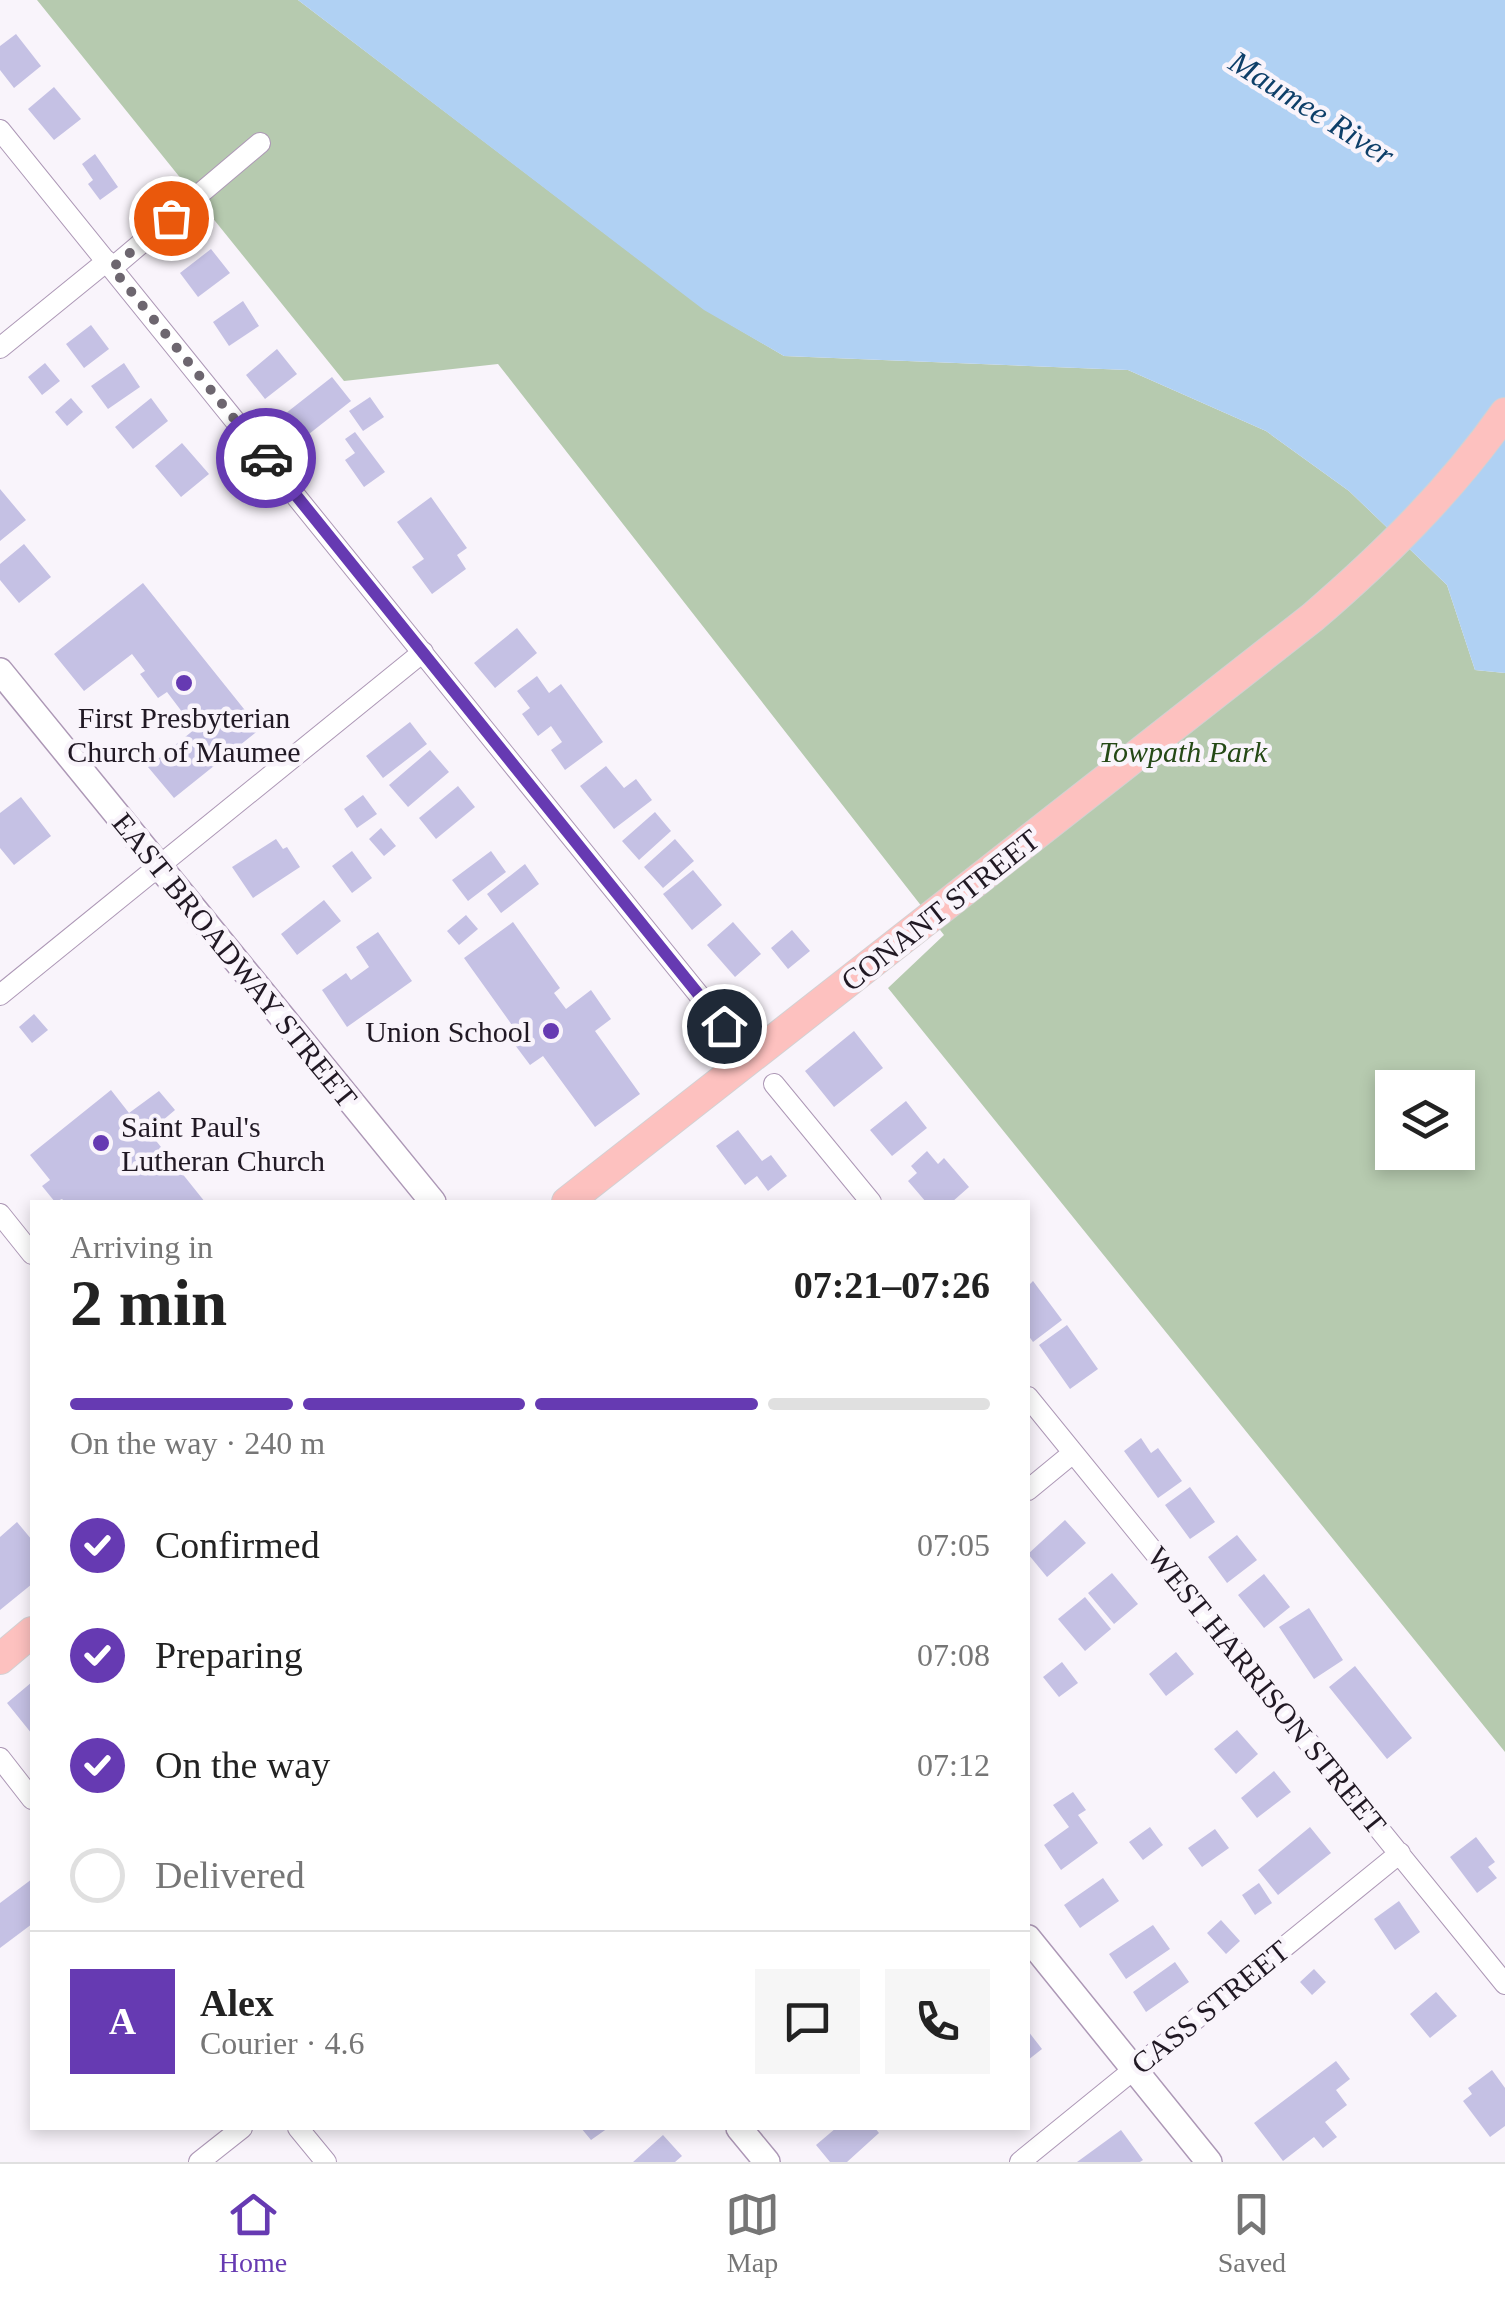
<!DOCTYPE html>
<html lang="en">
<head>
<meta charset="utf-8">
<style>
  :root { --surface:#fff; --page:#f6f6f6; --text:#222; --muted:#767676; --line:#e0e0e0; --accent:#663ab2 }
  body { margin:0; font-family:"Times New Roman",serif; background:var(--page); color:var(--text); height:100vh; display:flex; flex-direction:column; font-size:38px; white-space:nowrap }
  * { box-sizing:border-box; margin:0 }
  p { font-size:32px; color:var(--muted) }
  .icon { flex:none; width:55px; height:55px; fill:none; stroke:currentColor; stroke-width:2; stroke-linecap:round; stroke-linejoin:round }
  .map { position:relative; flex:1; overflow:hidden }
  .panel { position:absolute; left:30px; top:1200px; width:1000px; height:930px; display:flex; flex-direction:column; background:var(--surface); border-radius:0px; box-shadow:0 5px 15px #0003 }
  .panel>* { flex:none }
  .tools { position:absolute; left:1375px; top:1070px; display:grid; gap:20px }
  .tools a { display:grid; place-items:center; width:100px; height:100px; border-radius:0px; background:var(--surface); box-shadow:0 5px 15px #0003; font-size:50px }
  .pin { position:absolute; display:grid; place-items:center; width:85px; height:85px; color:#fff; margin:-42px; border:5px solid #fff; border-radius:50%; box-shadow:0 2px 10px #0007 }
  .courier { position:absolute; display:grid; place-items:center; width:100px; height:100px; margin:-50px; border:8px solid #663ab2; border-radius:50%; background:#fff; color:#222; box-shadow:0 2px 12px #0007 }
  .summary em { font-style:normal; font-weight:800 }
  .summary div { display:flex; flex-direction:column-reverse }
  .summary { display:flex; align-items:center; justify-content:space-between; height:170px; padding:0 40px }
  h1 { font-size:65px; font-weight:800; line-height:75px }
  .bar { display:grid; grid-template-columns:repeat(4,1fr); gap:15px 10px; align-content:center; height:120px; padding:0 40px }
  .bar i { height:12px; border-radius:8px; background:var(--line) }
  .bar .selected { background:var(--accent) }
  .bar p { grid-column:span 4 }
  .line { display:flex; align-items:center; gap:25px; padding:0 40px; border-top:2px solid var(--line) }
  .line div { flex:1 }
  .round { display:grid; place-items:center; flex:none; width:105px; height:105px; border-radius:0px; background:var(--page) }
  ol { padding:0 40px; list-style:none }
  li { display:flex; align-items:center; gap:30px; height:110px }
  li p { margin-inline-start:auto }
  li .icon { padding:10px; border-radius:50%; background:var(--accent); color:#fff; stroke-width:4 }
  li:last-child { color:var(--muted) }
  li i { width:55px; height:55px; border:5px solid var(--line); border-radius:50% }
  .tab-bar { display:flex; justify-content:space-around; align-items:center; height:140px; border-top:2px solid var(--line); background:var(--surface); font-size:28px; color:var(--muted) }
  .tab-bar a { display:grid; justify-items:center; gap:5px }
  .tab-bar .selected { color:var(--accent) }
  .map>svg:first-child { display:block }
  .green { fill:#b6caaf; fill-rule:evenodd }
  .water { fill:#b0d1f3 }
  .building { fill:#c5c1e4 }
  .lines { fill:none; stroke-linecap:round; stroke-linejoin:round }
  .minor-casing { stroke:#ad98b6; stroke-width:22 }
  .tertiary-casing { stroke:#ad98b6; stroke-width:28 }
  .primary-casing { stroke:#d3d1d3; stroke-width:32 }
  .minor { stroke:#fff; stroke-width:20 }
  .tertiary { stroke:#fff; stroke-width:25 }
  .primary { stroke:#fdc1bf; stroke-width:30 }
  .done { stroke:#6d666f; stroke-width:10; stroke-dasharray:0 18 }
  .route { stroke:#663ab2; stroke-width:12 }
  .poi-dot { fill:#663ab2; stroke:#f9f4fb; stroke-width:4 }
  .labels { text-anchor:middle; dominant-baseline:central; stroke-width:9; stroke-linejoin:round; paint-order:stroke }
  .poi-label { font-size:30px; fill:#211924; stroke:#f9f4fb }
  .park-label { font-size:30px; font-style:italic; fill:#254916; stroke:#f9f4fb }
  .street-label { font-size:30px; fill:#211924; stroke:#f9f4fb }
  .water-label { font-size:32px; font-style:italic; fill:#0e3f69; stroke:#f9f4fb }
</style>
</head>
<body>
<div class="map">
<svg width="1505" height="2162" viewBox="0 0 1505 2162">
  <rect width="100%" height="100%" fill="#f9f4fb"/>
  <path class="green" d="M37,0h261l406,309 80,47 344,14 138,61 83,60 98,94 28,85 30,3v1079l-617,-764 56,-53 -446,-571 -154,17zM1392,1088h66v64h-66z"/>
  <path class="water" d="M298,0h1207v673l-30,-3 -28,-85 -98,-94 -83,-60 -138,-61 -344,-14 -80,-46z"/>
  <path class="building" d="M16,34l25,32 -27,22 -14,-18v-24z
    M54,87l27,32 -27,21 -26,-31z
    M95,154l23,33 -18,13 -12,-16 5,-4 -11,-16z
    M211,249l19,24 -32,24 -18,-24z
    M243,301l16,25 -30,20 -16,-24z
    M91,325l18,24 -25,19 -18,-24z
    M277,349l20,25 -32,25 -19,-24z
    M45,363l15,18 -18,14 -14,-18z
    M124,363l16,24 -32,22 -17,-23z
    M332,377l19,24 -51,40 -19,-24z
    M370,397l14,20 -21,14 -14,-20z
    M71,398l12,14 -16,14 -12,-14z
    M151,398l17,23 -35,28 -18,-22z
    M355,432l30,40 -21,15 -19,-27 10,-7 -10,-14z
    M182,443l27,31 -28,23 -26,-31z
    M0,489l26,31 -26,21z
    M431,497l36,51 -10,7 9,14 -34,25 -20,-27 12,-8 -27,-37z
    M24,544l27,33 -32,26 -19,-23v-16z
    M143,583l117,146 -86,69 -26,-31 47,-38 -28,-37 -9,6 -18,-24 5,-3 -13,-17 -48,37 -30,-37z
    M517,628l20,25 -42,35 -21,-25z
    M537,676l12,17 12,-9 42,58 -38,28 -14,-20 11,-8 -11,-16 -13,10 -16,-22 8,-6 -13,-17z
    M410,722l17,22 -44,34 -17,-22z
    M430,750l19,22 -41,35 -19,-22z
    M606,766l18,22 12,-9 16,21 -38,29 -34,-43z
    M458,786l17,21 -39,32 -17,-21z
    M363,795l14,19 -20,14 -13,-19z
    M21,797l30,39 -37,29 -14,-17v-35z
    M655,812l16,19 -32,29 -17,-19z
    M381,828l15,18 -12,10 -15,-17z
    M276,839l7,10 4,-2 13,20 -47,31 -21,-31z
    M675,839l19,22 -31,27 -19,-21z
    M352,851l20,27 -20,15 -20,-27z
    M491,851l15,21 -38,29 -16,-21z
    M525,864l14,20 -38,29 -14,-19z
    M693,870l29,35 -30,25 -29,-36z
    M324,900l17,21 -44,34 -16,-21z
    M466,915l12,14 -19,16 -12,-14z
    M513,922l47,66 -6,5 12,16 25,-19 20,29 -16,12 45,63 -45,33 -52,-71 -13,9 -21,-28 8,-5 -53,-74z
    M733,922l28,32 -26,23 -28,-32z
    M792,930l18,21 -22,18 -17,-21z
    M378,932l34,49 -65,46 -25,-37 24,-17 5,7 18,-13 -13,-20z
    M34,1014l14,16 -16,13 -13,-16z
    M854,1031l29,37 -49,39 -29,-36z
    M111,1090l18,23 30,-22 16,19 -26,22 56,70h-140l-3,-3 -7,3 -13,-16 8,-6 -20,-25z
    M906,1101l21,27 -35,28 -22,-26z
    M738,1130l24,31 9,-6 16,21 -19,15 -11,-15 -12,9 -29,-39z
    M927,1151l11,13 6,-6 25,29 -17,15h-26l-18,-21 9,-8 -6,-7z
    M1033,1281l29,39 -29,22 -5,-7v-49z
    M1067,1325l31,44 -28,20 -31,-44z
    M1141,1438l10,15 7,-5 24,33 -24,17 -34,-47z
    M1190,1487l25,35 -25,17 -25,-34z
    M1065,1520l21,23 -39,34 -19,-23z
    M17,1522l15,18v44l-32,26v-73z
    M1237,1535l20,25 -30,23 -19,-26z
    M1112,1573l26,31 -24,20 -26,-31z
    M1264,1574l26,33 -26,21 -26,-33z
    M1085,1597l26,32 -26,22 -27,-32z
    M1309,1608l34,52 -29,19 -35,-52z
    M1176,1652l18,22 -28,22 -17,-22z
    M1062,1662l16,21 -19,14 -16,-20z
    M1355,1666l57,72 -25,21 -58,-72z
    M32,1682v52l-25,-31z
    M1237,1730l21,24 -22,20 -22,-25z
    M1274,1771l17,21 -34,26 -16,-20z
    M1073,1792l13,18 -8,5 20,28 -37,27 -17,-25 25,-18 -16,-22z
    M1150,1827l13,18 -20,15 -14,-18z
    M1310,1827l21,26 -53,42 -20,-25z
    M1215,1829l14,19 -27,19 -14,-19z
    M1476,1837l19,25 -7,5 9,11 -20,15 -27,-36z
    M1103,1878l16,23 -39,27 -16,-23z
    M32,1879v45l-32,24v-45z
    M1259,1883l13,20 -17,12 -13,-20z
    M1399,1901l21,31 -25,18 -21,-31z
    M1221,1920l19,21 -14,13 -19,-21z
    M1153,1925l17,24 -44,30 -17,-25z
    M1175,1962l14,20 -43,30 -13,-20z
    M1314,1969l12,13 -14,13 -12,-13z
    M1436,1992l21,24 -27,22 -20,-24z
    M1028,2031l14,18 -14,11z
    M1336,2061l14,18 -14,11 11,15 -22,17 12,15 -14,11 -9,-11 -31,24 -29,-38z
    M1492,2070l13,18v38l-15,11 -27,-36 9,-7 -4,-6z
    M581,2128h27l-17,12z
    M836,2128h39l4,5 -32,29h-17l-14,-17z
    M1121,2130l22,30 -3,2h-63z
    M663,2135l19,21 -7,6h-42z"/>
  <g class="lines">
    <defs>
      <path id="minor" d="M0,130l724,896
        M112,268l148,-125
        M0,348l107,-87
        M0,995l423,-343
        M774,1084l97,118
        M0,1214l32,40
        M1028,1397l477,587
        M1028,1490l45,-37
        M0,1758l32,41
        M298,2128l28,34
        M199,2162l43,-34
        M1020,2162l380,-309"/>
      <path id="tertiary" d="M0,671l433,531
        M1028,1938l181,224
        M739,2128l28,34"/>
      <path id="primary" d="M567,1202l746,-585c72,-62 138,-127 192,-204
        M0,1659l32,-27"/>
    </defs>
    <use href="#minor" class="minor-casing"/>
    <use href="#tertiary" class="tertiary-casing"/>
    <use href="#primary" class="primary-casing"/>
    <use href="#minor" class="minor"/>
    <use href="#tertiary" class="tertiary"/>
    <use href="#primary" class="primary"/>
  </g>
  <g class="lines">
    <path class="done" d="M171,218l-59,50 154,190"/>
    <path class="route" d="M266,458l458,568"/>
  </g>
  <g class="poi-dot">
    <circle cx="184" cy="683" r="10"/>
    <circle cx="551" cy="1031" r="10"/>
    <circle cx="101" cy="1143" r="10"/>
  </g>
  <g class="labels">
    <g class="poi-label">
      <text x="184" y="717">First Presbyterian<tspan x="184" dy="34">Church of Maumee</tspan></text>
      <text x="531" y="1031" text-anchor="end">Union School</text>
      <text x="121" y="1126" text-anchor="start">Saint Paul's<tspan x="121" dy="34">Lutheran Church</tspan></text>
    </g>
    <g class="park-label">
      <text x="1183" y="751">Towpath Park</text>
    </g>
    <g class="street-label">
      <text transform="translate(940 910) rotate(-38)">CONANT STREET</text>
      <text transform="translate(235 960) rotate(51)">EAST BROADWAY STREET</text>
      <text transform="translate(1267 1690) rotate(51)">WEST HARRISON STREET</text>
      <text transform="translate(1210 2007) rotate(-39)">CASS STREET</text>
    </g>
    <g class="water-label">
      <text transform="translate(1312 108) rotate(32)">Maumee River</text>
    </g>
  </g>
</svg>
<div class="tools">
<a><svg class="icon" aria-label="layers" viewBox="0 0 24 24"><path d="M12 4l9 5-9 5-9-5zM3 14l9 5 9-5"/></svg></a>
</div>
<div class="pin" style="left:171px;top:218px;background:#ea580c"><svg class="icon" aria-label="bag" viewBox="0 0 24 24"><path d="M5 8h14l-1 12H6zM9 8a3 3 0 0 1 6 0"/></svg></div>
<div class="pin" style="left:724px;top:1026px;background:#1f2937"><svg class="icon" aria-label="home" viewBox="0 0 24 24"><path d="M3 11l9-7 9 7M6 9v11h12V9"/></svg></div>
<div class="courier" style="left:266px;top:458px"><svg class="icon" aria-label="car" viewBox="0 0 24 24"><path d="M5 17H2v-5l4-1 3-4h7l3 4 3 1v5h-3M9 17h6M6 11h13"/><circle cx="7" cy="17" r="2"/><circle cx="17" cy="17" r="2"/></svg></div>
<section class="panel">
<div class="summary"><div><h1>2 min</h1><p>Arriving in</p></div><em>07:21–07:26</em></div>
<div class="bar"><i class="selected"></i><i class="selected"></i><i class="selected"></i><i></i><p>On the way · 240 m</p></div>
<ol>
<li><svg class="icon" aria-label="check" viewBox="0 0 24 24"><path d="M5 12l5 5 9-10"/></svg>Confirmed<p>07:05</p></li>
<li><svg class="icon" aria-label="check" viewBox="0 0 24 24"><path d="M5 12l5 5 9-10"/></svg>Preparing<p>07:08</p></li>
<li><svg class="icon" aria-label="check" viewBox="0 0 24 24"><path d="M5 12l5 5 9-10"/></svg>On the way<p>07:12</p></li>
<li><i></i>Delivered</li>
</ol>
<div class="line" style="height:180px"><b class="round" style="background:var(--accent);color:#fff">A</b><div><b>Alex</b><p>Courier · 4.6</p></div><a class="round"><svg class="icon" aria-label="chat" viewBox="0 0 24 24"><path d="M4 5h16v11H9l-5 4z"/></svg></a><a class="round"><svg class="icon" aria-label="phone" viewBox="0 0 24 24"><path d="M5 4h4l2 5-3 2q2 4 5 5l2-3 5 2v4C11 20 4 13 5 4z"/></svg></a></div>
</section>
</div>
<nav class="tab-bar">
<a class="selected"><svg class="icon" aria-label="home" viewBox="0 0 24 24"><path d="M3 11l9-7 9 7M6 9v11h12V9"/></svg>Home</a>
<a><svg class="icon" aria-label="map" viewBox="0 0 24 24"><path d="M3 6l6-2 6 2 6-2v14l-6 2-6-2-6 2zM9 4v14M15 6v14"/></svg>Map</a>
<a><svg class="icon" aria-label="saved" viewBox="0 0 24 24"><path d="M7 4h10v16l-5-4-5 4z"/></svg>Saved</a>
</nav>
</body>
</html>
